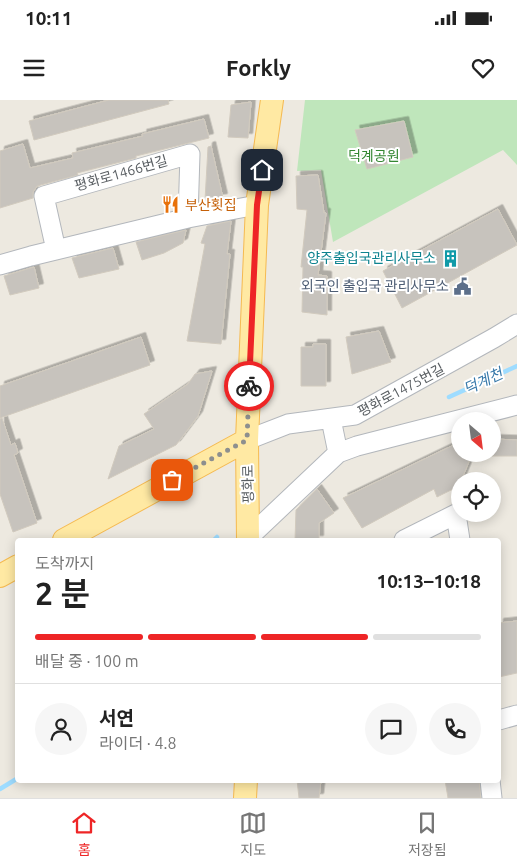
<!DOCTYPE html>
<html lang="ko">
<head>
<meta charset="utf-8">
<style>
  :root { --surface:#fff; --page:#f6f6f6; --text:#222; --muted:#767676; --line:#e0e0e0; --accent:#ee2526 }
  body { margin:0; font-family:Ubuntu,"Noto Sans KR",sans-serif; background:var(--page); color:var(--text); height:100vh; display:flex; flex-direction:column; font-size:19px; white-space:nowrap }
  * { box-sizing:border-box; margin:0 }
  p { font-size:16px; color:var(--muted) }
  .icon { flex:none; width:28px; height:28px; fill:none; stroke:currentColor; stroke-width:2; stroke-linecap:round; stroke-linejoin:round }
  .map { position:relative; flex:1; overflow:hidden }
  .details { position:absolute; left:15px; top:438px; width:486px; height:245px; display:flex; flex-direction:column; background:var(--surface); border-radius:5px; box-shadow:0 2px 12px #0003 }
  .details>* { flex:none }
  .needle { width:32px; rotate:152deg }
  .tools { position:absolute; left:451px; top:312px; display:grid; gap:10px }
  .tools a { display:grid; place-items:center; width:50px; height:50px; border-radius:50%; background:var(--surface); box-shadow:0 2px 12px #0003; font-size:25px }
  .pin { position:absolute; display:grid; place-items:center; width:42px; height:42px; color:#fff; margin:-21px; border-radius:10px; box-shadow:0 2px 8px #0006 }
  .courier { position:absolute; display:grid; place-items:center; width:50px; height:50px; margin:-25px; border:4px solid #ee2526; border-radius:50%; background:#fff; color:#222; box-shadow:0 1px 6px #0007 }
  .summary em { font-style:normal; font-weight:600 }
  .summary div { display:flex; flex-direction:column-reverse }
  .summary { display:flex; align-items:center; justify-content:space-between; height:85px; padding:0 20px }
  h1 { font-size:32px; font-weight:600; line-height:38px }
  .bar { display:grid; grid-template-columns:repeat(4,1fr); gap:8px 5px; align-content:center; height:60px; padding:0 20px }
  .bar i { height:6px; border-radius:4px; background:var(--line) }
  .bar .active { background:var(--accent) }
  .bar p { grid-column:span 4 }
  .line { display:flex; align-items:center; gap:12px; padding:0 20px; border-top:1px solid var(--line) }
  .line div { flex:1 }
  .round { display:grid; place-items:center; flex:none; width:52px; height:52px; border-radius:26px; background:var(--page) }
  .status { display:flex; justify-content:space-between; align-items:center; height:35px; padding:0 25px; background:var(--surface); direction:ltr }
  .status svg { height:14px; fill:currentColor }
  header { display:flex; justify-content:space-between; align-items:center; height:65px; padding:0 20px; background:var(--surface); font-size:22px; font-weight:600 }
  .dock { display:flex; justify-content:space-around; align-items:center; height:70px; border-top:1px solid var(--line); background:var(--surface); font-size:14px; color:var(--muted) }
  .dock a { display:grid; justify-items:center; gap:2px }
  .dock .active { color:var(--accent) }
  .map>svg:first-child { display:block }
  .green { fill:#bfe6bb }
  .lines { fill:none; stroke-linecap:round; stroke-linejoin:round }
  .stream { stroke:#9edcff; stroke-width:4.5 }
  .building { fill:#c7c3bd; stroke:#d1cabe; filter:url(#shadow) }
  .minor-casing { stroke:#b3b7bc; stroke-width:21 }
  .major-casing { stroke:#f5ba51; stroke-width:24 }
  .minor { stroke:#fff; stroke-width:19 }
  .major { stroke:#ffe9a3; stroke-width:22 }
  .done { stroke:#8d8f8e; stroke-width:5; stroke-dasharray:0 9 }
  .route { stroke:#ee2526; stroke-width:6 }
  .labels { text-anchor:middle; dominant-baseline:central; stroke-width:4; stroke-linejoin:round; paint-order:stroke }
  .park-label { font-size:14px; fill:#358733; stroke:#fff }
  .street-label { font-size:14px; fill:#595e62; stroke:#fff }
  .food-label { font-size:14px; fill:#c56008; stroke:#fff; text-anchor:start }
  .culture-label { font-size:14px; fill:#0d838f; stroke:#fff; text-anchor:end }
  .service-label { font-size:14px; fill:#4e5e75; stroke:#fff; text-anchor:end }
  .water-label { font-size:15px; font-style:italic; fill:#3779aa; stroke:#fff }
</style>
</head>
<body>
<div class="status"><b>10:11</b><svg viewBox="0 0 49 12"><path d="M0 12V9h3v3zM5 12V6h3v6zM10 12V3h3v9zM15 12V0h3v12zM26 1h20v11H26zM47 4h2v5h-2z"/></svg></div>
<header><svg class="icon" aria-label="menu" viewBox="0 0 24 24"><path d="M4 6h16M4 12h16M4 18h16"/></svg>Forkly<svg class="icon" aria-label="heart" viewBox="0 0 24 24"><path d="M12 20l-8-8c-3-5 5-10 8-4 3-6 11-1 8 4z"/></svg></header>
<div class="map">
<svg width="517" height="698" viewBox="0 0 517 698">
  <defs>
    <filter id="shadow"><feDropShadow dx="4.5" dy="-4.5" stdDeviation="0" flood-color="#0004"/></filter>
  </defs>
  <rect width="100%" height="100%" fill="#ede9e0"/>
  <path class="green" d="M305,0h212v65l-14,-15 -170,92 -12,-72 -24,1z"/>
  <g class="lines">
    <path class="stream" d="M449,297l68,-31
      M214,440l3,-3
      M0,689l18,-11"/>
  </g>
  <path class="building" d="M109,0h59l1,4 -135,36 -5,-19z
    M251,2l-3,36 -20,-1 3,-32z
    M204,19l5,19 -73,18v2l-59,15 1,2 -41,11 -4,6v6l-33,10v-57l23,-7 7,24 43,-10 -1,-5 71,-17 -1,-2z
    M404,21l9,36 -46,12 -12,-39z
    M211,46l12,52 -18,2 3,-53z
    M318,75l6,38h2l-8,62 9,1v39l-25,-3 1,-45h-2l6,-57 -10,-1 -1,-33z
    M498,109l19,36 -115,63 -19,-37z
    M231,121l-4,33h3l-9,90 -34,-3 18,-97 -4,-1 6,-17z
    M186,130l-3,13 -19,10 -22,7 -6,-18z
    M113,148l6,21 -40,9 -7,-20z
    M34,167l5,21 -29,7 -6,-19z
    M379,231l12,31 -39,12 -6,-37z
    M141,237l9,28 -150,53v-32z
    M313,244h13v42h-25v-39h12z
    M212,271l-14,45 -22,29 -68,34 11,-33 35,-17 -10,-15 44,-30 7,-10z
    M2,318l9,27 4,-2 3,10 -4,2 23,68 -24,9 -13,-38v-75z
    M492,339l25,1v16h-25z
    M460,342v12h12l-13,32 -22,11 -3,-8 -72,39 -19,-30z
    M317,389l17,24 -15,10v17h-24l1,-30z
    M517,521v52l-18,4v-54z
    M297,680h24l-2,18h-20z
    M445,680h34l2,18h-33z"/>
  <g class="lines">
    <defs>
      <path id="minor" d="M56,150l-12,-54 146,-42 -2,64
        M0,165l31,-9 157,-38 69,-13
        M331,319l7,34
        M247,340l41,-16 67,-9 139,-77 23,-14
        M248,438l90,-85 19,-7 160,-41
        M404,440l52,-26 4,26
        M499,620l18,-5
        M490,680l2,18"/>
      <path id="major" d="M64,440l183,-100
        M248,440l-1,-100 10,-235 15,-105
        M0,476l18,-10
        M245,698l1,-18"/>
    </defs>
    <use href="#minor" class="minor-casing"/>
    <use href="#major" class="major-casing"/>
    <use href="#minor" class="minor"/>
    <use href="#major" class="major"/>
  </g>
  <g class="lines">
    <path class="done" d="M172,380l75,-40 2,-54"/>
    <path class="route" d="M249,286l8,-181 5,-35"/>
  </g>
  <defs>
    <symbol id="restaurant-bare" viewBox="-9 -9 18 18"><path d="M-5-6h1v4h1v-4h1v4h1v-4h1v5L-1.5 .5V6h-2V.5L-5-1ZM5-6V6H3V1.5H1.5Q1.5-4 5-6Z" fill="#e8710a" stroke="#fff" stroke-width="2.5" paint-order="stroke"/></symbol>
    <symbol id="building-bare" viewBox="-9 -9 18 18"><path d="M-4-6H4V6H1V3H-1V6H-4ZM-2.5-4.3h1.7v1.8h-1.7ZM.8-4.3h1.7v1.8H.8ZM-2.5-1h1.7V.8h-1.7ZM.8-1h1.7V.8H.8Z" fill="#0f9aa8" stroke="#fff" stroke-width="2.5" paint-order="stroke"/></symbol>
    <symbol id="civic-bare" viewBox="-9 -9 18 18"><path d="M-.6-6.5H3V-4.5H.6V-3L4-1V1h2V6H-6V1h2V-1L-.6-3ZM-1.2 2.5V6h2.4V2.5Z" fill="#5c6f8a" stroke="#fff" stroke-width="2.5" paint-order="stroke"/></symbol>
  </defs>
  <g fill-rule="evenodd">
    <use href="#restaurant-bare" x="158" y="92" width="25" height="25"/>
    <use href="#building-bare" x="438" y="146" width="25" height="25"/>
    <use href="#civic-bare" x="450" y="174" width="25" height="25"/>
  </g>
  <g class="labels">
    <g class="park-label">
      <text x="374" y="56">덕계공원</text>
    </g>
    <g class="street-label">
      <text transform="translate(121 73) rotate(-16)">평화로1466번길</text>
      <text transform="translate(401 290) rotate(-28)">평화로1475번길</text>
      <text transform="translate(248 384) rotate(-91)">평화로</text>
    </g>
    <g class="food-label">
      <text x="185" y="105">부산횟집</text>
    </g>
    <g class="culture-label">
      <text x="436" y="158">양주출입국관리사무소</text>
    </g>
    <g class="service-label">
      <text x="449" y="186">외국인 출입국 관리사무소</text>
    </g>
    <g class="water-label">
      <text transform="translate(483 281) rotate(-25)">덕계천</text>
    </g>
  </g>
</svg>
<div class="tools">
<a><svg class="needle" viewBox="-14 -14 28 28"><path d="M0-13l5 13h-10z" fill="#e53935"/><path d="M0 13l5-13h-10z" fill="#767676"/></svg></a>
<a><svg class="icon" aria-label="locate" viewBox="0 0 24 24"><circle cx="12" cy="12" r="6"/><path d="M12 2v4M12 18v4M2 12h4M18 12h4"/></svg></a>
</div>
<div class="pin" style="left:172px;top:380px;background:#ea580c"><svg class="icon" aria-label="bag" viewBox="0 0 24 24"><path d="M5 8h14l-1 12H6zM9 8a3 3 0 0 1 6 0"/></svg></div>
<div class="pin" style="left:262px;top:70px;background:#1f2937"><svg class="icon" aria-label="home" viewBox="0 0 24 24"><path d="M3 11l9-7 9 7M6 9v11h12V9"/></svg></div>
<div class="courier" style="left:249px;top:286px"><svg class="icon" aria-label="bike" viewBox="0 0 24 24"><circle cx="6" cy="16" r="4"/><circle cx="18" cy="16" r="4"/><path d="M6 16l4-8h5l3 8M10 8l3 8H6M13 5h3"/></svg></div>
<section class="details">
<div class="summary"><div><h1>2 분</h1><p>도착까지</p></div><em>10:13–10:18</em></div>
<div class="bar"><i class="active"></i><i class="active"></i><i class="active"></i><i></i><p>배달 중 · 100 m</p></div>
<div class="line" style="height:90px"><a class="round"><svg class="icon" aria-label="person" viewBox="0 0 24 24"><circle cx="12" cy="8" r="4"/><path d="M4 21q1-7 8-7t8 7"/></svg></a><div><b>서연</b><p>라이더 · 4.8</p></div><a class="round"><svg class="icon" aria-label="chat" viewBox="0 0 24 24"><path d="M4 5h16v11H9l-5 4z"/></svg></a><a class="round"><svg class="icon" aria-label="phone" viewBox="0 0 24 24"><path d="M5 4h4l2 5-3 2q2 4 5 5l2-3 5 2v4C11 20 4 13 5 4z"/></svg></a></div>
</section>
</div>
<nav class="dock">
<a class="active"><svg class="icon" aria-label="home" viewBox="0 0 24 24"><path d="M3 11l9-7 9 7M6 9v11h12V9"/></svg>홈</a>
<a><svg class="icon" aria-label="map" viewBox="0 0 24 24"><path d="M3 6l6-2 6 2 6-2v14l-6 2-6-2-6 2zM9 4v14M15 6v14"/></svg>지도</a>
<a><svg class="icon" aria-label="saved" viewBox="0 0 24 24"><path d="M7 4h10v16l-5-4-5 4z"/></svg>저장됨</a>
</nav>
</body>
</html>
